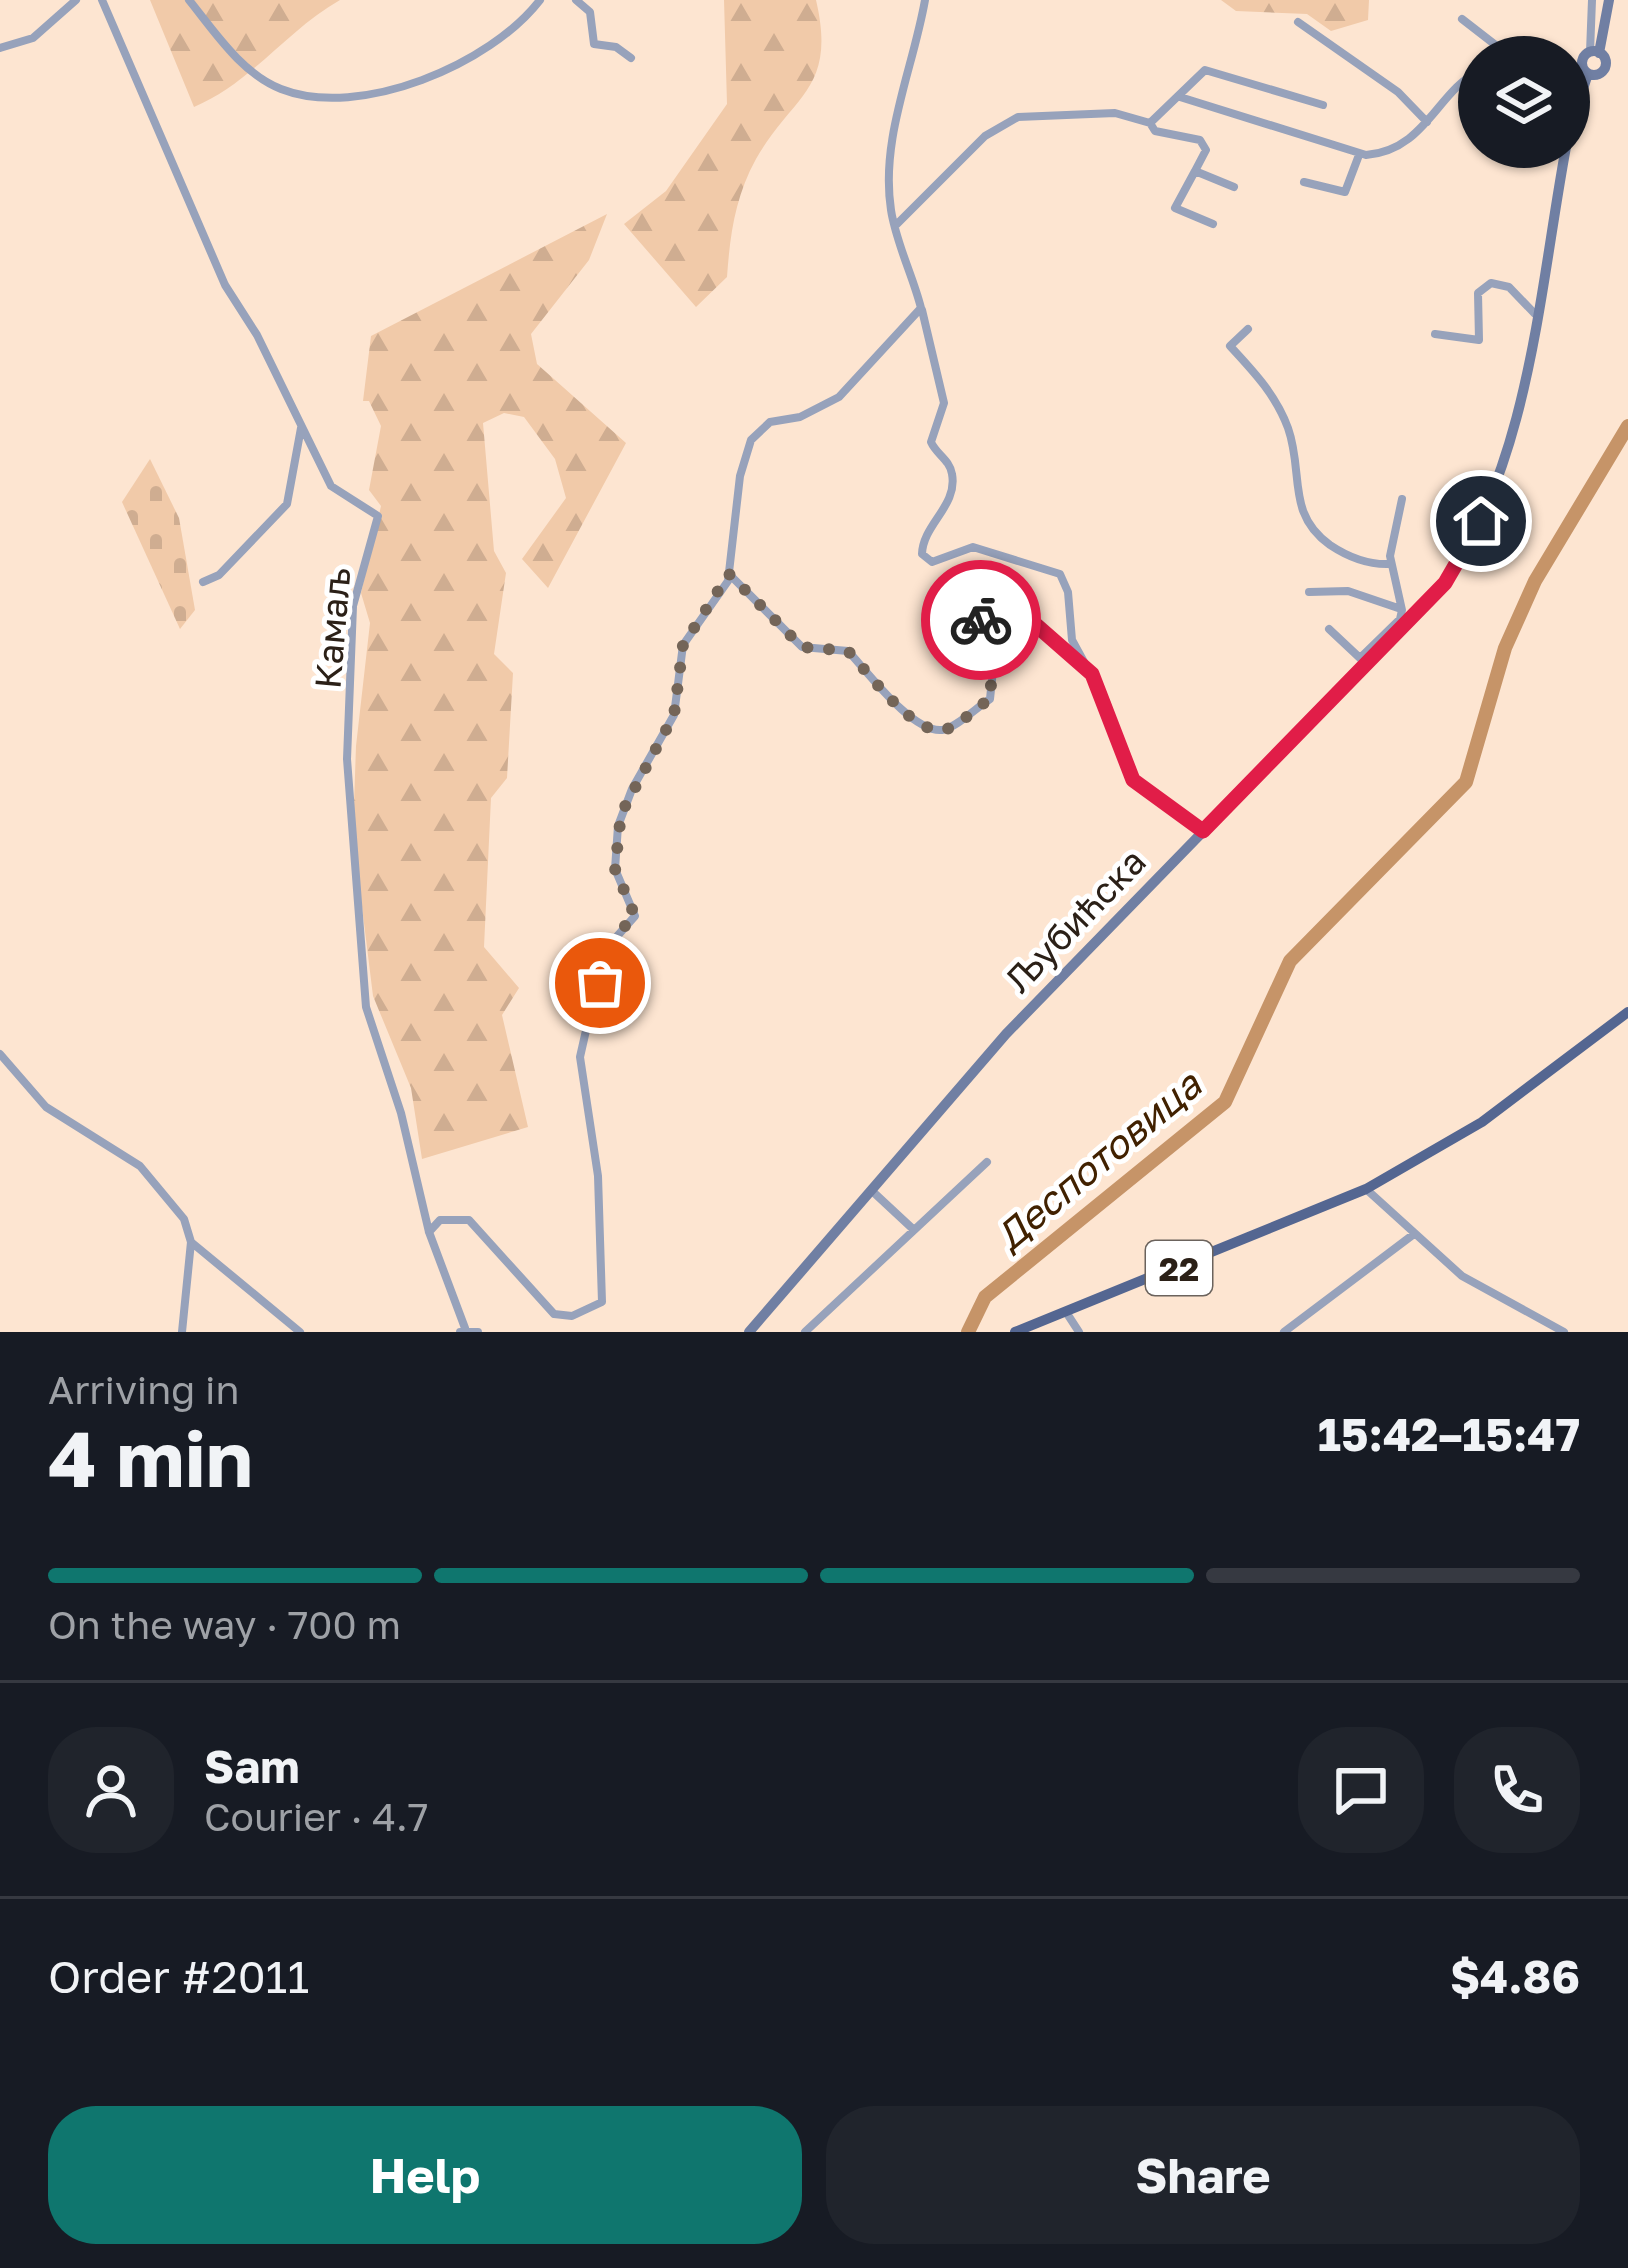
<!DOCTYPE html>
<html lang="en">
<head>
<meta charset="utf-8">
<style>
  :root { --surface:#171b24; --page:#20242c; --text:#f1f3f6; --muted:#9ea1a6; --line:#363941; --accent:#0f766e }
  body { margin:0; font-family:"Golos Text",sans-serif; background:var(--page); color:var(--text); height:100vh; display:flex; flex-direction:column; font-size:45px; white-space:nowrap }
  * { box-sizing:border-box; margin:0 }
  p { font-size:39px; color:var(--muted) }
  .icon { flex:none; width:66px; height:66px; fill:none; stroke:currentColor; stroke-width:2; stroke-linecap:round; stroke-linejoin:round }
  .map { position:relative; height:1332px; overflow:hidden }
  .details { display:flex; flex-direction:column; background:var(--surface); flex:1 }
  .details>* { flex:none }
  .buttons { position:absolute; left:1458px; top:36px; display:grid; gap:24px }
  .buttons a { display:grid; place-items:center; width:132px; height:132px; border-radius:50%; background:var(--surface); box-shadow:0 3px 9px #0004; font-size:60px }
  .pin { position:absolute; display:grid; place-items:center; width:102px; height:102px; color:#fff; margin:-51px; border:6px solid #fff; border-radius:50%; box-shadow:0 3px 12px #0007 }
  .courier { position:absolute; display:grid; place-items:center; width:120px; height:120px; margin:-60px; border:9px solid #e11d48; border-radius:50%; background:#fff; color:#222; box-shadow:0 3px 15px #0007 }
  .head em { font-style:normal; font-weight:700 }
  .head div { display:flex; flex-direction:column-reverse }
  .head { display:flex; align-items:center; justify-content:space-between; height:204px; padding:0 48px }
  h1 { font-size:78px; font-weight:700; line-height:90px }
  .bar { display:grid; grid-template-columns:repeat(4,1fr); gap:18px 12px; align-content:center; height:144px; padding:0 48px }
  .bar i { height:15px; border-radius:9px; background:var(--line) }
  .bar .active { background:var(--accent) }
  .bar p { grid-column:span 4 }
  .line { display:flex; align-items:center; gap:30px; padding:0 48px; border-top:3px solid var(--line) }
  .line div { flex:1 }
  .round { display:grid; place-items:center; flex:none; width:126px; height:126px; border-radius:48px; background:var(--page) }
  .button { display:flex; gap:24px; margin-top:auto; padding:24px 48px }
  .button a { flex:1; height:138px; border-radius:48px; background:var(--accent); color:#fff; font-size:48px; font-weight:700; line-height:138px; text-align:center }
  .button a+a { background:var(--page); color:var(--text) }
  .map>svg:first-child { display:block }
  .forest { fill:url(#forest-firs) }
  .cemetery { fill:url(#cemetery-stones) }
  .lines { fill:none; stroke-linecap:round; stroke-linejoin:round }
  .river { stroke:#c69468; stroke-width:14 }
  .street { stroke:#97a2bb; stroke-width:8 }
  .secondary { stroke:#707fa3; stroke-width:10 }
  .primary { stroke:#546691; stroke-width:10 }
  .done { stroke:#746558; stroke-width:12; stroke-dasharray:0 21.6 }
  .route { stroke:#e11d48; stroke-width:15 }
  .labels { text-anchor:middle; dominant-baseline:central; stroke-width:10; stroke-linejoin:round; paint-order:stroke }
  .shield { fill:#fff; stroke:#6b635d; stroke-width:3 }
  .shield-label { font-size:33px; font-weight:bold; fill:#2b2017 }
  .street-label { font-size:36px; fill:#2b2017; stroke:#fff }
  .water-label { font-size:39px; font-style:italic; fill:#412100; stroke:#fff }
</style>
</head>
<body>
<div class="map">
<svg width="1628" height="1332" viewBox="0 0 1628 1332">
  <defs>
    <pattern id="forest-firs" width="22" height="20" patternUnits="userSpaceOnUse" patternTransform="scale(3)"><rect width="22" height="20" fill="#f1caa9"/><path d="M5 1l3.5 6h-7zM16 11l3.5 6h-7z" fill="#cfad91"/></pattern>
    <pattern id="cemetery-stones" width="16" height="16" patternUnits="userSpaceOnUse" patternTransform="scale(3)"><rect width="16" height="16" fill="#f1caa9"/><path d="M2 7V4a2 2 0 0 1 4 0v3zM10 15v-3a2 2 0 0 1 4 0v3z" fill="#cfad91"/></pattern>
  </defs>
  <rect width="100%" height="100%" fill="#fde5d1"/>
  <path class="forest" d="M150,0h190c-53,30 -90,84 -146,107z
    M724,0h92c21,90 -23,94 -60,159 -21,38 -26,76 -29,118l-31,30 -72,-83 42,-33 61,-87z
    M1221,0h148l-1,20 -37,11 -24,-17 -71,-3z
    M607,214l-18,46 -58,74 6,30 89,79 -78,145 -26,-29 44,-61 -11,-39 -31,-42 -20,-4 -21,10 11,128 12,22 -12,81 19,19 -6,105 -16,20 -7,149 35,41 -17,27 26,112 -106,32 -11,-71 -38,-92 -20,-162 3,-88 14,-123 -9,-30 20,-87 -12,-16 12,-64 -12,-25h-6l8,-65z"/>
  <path class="cemetery" d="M150,459l29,59 16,92 -15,19 -58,-127z"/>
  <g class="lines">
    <path class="river" d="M968,1332l17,-35 240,-195 65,-141 176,-179 39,-134 30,-67 93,-155"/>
    <path class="street" d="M102,0l123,285 32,50 74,151 47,30 -25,90 -6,153 19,248 35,106 28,119 36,96
      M189,0c25,31 53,74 92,89 79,31 210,-25 259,-89
      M576,0l14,12 4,32 22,3 15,11
      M1462,19l49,38
      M1298,22l100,70 29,30
      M0,48l33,-10 43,-38
      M1590,52l2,-52
      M1569,69l14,-2
      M1180,97l186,58c60,-5 71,-64 113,-84
      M1150,123l55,-53 118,35
      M1195,171l-20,37 38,16
      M1304,182l41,10 14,-37
      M895,226l90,-90 33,-19 97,-4 35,10 5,8 45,9 6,10 -11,21 39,16
      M922,310l22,93 -13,39c5,12 19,18 21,32 6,32 -29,50 -30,80l10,8 41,-15 87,27 8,18 4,48 35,64 26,76 70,51
      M1248,329l-18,17c24,26 46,49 58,82 16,45 -2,86 42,117 18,12 38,20 60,19
      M1435,334l44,6 -1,-47 13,-10 18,4 26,27
      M729,574l73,73 46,4c19,20 64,82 94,79 14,-2 35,-23 48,-31l3,-29 -24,-34 11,-16 48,-2 51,41
      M203,582l16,-7 68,-71 14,-76
      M1309,592l39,-1 53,18
      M1329,629l33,31
      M1365,664l-3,-8 38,-37 2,-9 -12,-54 12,-57
      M0,1054l46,53 94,59 44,53 7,23 109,90
      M1366,1189l96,87 102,56
      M871,1190l43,40
      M429,1232l11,-12h29l85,94 18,2 30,-14 -4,-126 -18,-119 24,-106 31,-35 -20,-47 3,-43 14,-37 42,-74 9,-70 45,-64 12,-105 11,-36 19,-18 30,-5 39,-20 82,-89c-8,-32 -25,-65 -30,-98 -11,-71 22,-141 34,-210
      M1066,1312l13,20
      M182,1332l9,-90
      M460,1332h18
      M805,1332l182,-170
      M1284,1332l130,-98"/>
    <path class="secondary" d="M1582 63a12 12 0 1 1 24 0a12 12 0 1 1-24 0Z
      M1599,53l10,-53
      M1569,130l19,-56
      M749,1332l257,-298 439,-451c85,-125 94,-290 121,-436"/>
    <path class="primary" d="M1015,1332l351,-143 116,-67 146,-110"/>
  </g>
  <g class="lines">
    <path class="done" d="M600,983l8,-40 27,-27 -20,-47 6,-55 53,-99 9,-70 46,-71 73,73 46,4c19,20 64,82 94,79 14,-1 35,-23 48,-31l2,-29 -23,-34 1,-9 11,-7"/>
    <path class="route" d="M981,620l47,-2 64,56 41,106 70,51 242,-248 36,-62"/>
  </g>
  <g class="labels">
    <rect class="shield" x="1146" y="1241" width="66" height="54" rx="9"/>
    <g class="shield-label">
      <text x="1179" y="1268">22</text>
    </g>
    <g class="street-label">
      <text transform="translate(332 628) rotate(-85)">Камаљ</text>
      <text transform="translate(1075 920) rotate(-46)">Љубићска</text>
    </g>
    <g class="water-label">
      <text transform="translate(1098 1160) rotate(-40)">Деспотовица</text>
    </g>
  </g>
</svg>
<div class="buttons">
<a><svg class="icon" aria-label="layers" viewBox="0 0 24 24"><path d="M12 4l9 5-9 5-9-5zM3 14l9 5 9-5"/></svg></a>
</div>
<div class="pin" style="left:600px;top:983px;background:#ea580c"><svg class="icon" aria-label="bag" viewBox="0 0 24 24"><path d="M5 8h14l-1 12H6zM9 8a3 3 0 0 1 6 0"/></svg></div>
<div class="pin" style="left:1481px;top:521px;background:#1f2937"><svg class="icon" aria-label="home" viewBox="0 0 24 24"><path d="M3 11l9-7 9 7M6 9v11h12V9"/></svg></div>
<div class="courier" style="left:981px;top:620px"><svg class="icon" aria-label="bike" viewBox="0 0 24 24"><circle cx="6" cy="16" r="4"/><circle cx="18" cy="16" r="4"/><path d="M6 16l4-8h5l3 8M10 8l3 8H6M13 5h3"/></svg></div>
</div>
<section class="details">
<div class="head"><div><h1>4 min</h1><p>Arriving in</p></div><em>15:42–15:47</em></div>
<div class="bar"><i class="active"></i><i class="active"></i><i class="active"></i><i></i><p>On the way · 700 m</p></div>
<div class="line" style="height:216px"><a class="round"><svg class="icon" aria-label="person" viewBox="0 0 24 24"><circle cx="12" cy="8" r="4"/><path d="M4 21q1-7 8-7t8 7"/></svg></a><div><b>Sam</b><p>Courier · 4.7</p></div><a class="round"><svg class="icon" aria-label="chat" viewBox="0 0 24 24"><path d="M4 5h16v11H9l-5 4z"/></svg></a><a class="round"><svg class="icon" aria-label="phone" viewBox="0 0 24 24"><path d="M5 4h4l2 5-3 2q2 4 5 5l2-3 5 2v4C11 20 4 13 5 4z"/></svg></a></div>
<div class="line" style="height:156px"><div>Order #2011</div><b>$4.86</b></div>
<div class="button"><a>Help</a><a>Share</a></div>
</section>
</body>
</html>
